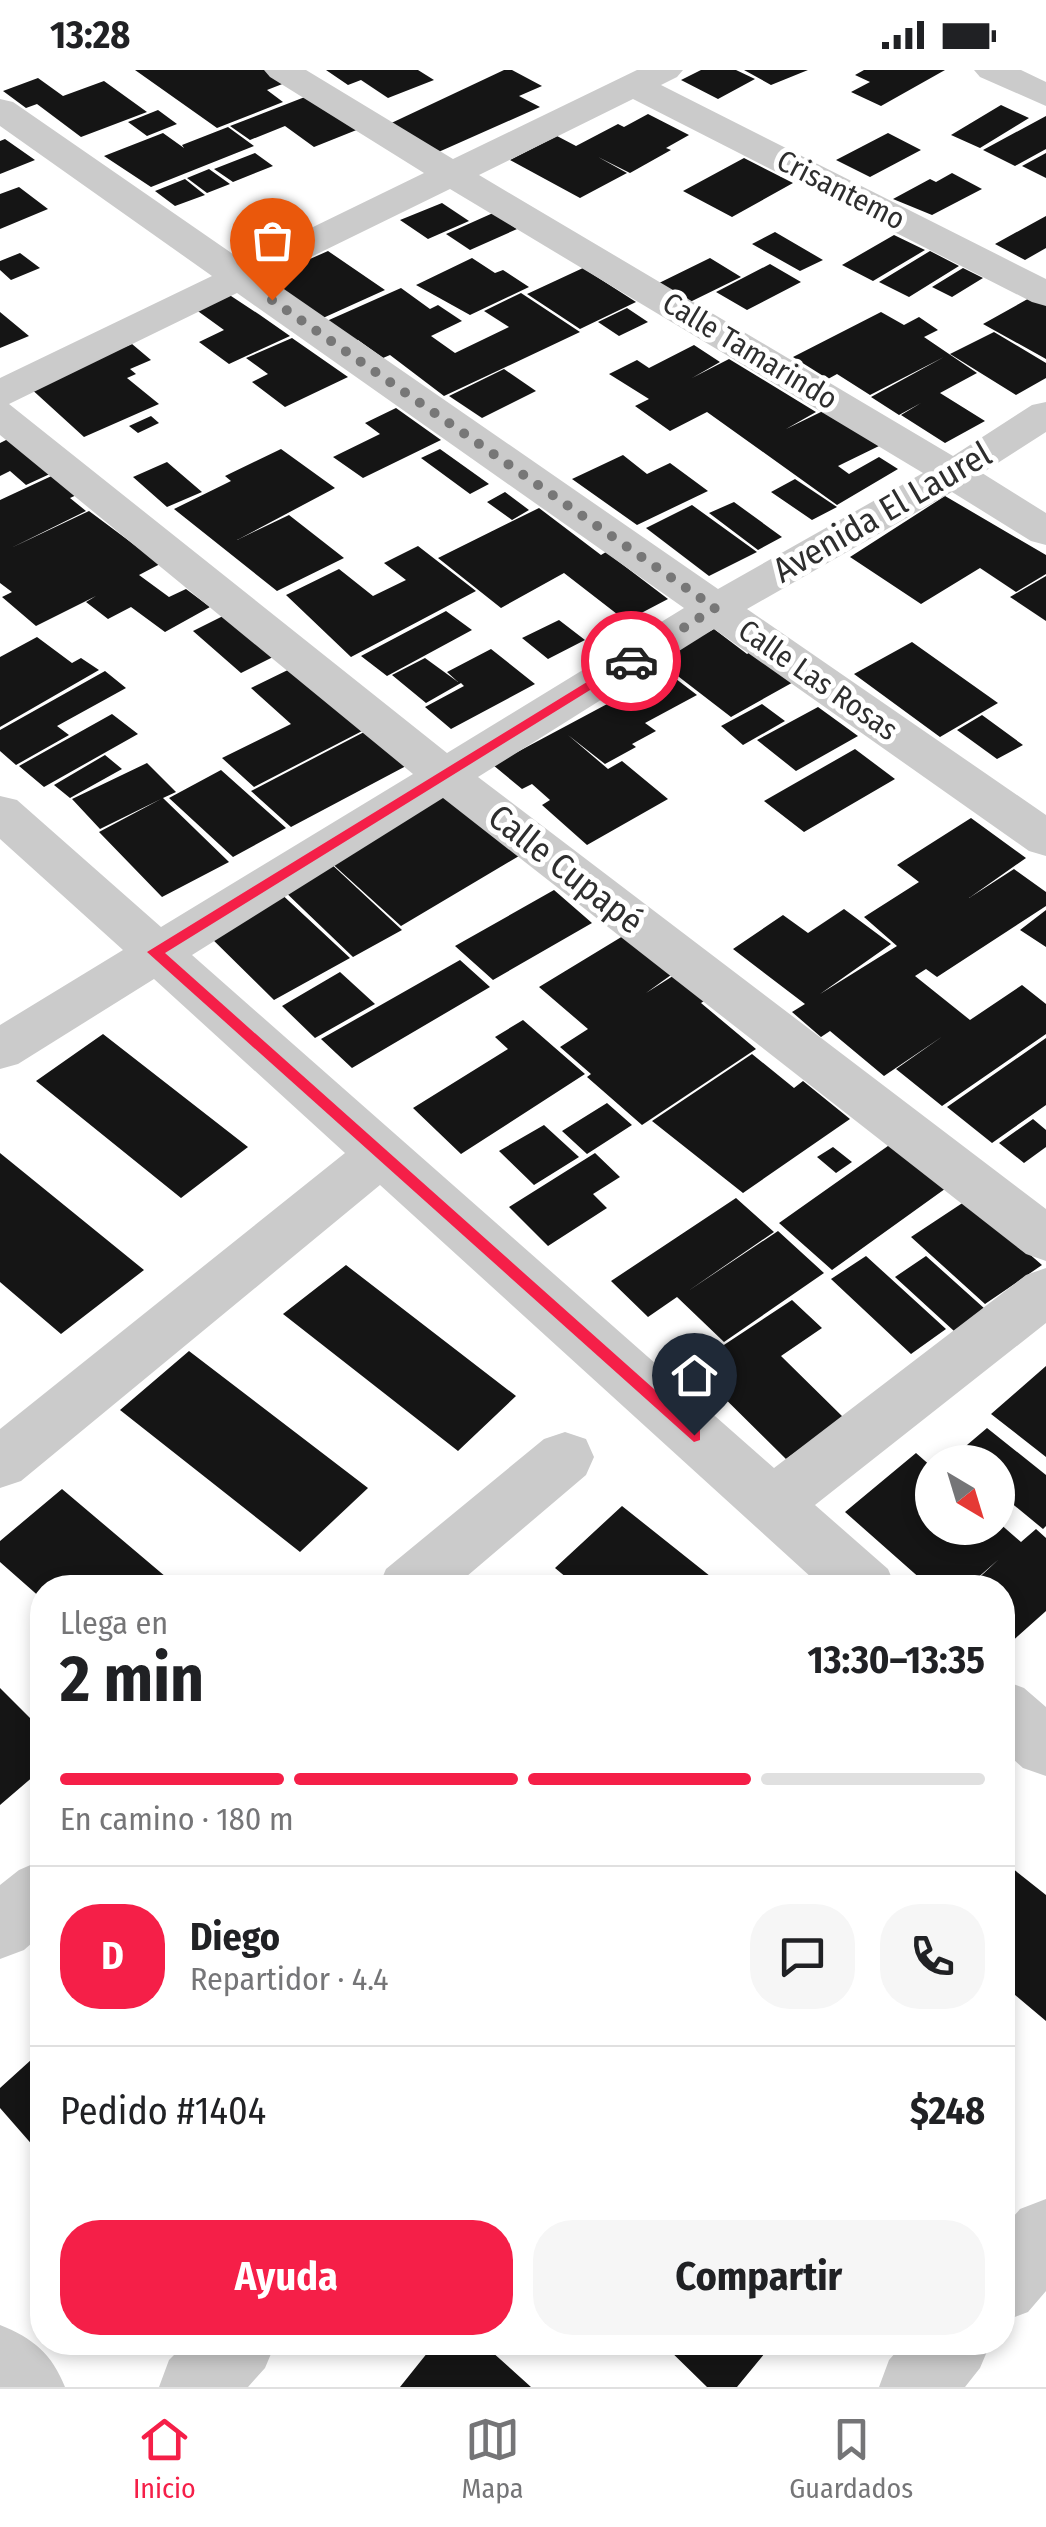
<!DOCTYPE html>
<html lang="es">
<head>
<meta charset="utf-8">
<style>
  :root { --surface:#fff; --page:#f6f6f6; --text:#202124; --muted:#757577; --line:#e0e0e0; --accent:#f51f48 }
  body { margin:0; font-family:"Fira Sans Condensed",sans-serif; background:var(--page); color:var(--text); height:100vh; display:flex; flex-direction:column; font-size:38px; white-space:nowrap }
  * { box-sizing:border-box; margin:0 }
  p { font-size:32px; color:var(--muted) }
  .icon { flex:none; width:55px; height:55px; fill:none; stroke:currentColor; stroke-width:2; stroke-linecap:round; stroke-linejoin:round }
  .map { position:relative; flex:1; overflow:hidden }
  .drawer { position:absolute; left:30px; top:1505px; width:985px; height:780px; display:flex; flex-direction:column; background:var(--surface); border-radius:40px; box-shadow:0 5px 15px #0003 }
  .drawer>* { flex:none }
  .needle { width:65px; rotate:142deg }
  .tools { position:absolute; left:915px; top:1375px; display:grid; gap:20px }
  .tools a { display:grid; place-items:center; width:100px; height:100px; border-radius:50%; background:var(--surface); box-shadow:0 5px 15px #0003; font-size:50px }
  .pin { position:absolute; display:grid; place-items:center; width:85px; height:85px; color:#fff; margin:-102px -42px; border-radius:50% 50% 50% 0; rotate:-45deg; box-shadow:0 0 10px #0007 }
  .pin .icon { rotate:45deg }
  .courier { position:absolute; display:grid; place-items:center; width:100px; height:100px; margin:-50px; border:8px solid #f51f48; border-radius:50%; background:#fff; color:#222; box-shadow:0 2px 12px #0007 }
  .headline em { font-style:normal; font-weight:700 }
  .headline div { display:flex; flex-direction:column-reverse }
  .headline { display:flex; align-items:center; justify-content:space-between; height:170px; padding:0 30px }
  h1 { font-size:65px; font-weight:700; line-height:75px }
  .bar { display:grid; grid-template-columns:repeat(4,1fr); gap:15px 10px; align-content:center; height:120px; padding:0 30px }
  .bar i { height:12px; border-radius:8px; background:var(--line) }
  .bar .on { background:var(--accent) }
  .bar p { grid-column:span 4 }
  .line { display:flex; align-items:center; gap:25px; padding:0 30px; border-top:2px solid var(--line) }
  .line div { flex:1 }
  .round { display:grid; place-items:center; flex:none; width:105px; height:105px; border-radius:40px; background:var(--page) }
  .button { display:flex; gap:20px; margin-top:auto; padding:20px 30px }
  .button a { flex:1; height:115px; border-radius:40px; background:var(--accent); color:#fff; font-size:40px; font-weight:700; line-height:115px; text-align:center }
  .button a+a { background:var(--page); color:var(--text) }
  .status { display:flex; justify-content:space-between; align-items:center; height:70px; padding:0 50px; background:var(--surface); direction:ltr }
  .status svg { height:28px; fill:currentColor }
  .menu { display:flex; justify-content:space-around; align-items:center; height:140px; border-top:2px solid var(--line); background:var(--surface); font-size:28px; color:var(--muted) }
  .menu a { display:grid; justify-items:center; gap:5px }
  .menu .on { color:var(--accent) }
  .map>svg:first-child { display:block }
  .building { fill:#151515 }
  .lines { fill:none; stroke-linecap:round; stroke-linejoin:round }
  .street { fill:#cbcbcb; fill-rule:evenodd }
  .route { fill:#f51f48 }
  .done { stroke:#777; stroke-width:10; stroke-dasharray:0 18 }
  .labels { text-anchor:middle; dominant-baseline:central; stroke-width:10; stroke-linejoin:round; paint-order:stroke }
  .far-street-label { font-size:30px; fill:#2e2e2e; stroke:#fff }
  .street-label { font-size:35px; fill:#2e2e2e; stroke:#fff }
</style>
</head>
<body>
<div class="status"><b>13:28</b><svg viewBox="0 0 49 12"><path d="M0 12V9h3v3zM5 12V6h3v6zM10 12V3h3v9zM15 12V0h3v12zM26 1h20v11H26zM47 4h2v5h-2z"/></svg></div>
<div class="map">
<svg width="1046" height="2317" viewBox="0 0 1046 2317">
  <rect width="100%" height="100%" fill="#fff"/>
  <path class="building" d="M135,0h139l16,11 -23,9 16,12 -66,26z
    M326,0h92l16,10 -46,18 -27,-18 -13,5z
    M504,0h8l30,16 -23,10 21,11 -106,47 -49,-28z
    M701,0h35l19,9 -37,20 -37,-19z
    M744,0h64l-37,15z
    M864,0h81l-64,36 -30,-14 19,-10 -15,-7z
    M38,8l25,18 41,-15 43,31 -66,25 -44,-33 -11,4 -23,-17z
    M310,25l49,34 -45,18 -29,-21 -35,14 -20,-14z
    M1001,35l28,13 -49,30 -29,-13z
    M158,40l19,14 -30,12 -19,-14z
    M648,44l41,21 -23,13 5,2 -41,23 -32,-16 29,16 -47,25 -70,-38 47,-24 19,10 42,-22 6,3z
    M1046,46v33l-31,17 -32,-16z
    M228,57l26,19 -103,41 -47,-31 59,-23 21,15 -2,-3z
    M888,63l33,17 -51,27 -34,-17z
    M5,69l30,21 -35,14v-33z
    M255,83l18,13 -40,16 -19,-13z
    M1046,83v25l-24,-12z
    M744,88l49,25 -61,34 -49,-26z
    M209,99l21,15 -23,9 -20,-15z
    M952,103l30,16 -50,26 -39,-16 37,-20 6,3z
    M185,109l20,16 -30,11 -20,-15z
    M19,117l29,22 -48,20v-35z
    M442,133l27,18 -41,18 -28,-19z
    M493,143l24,16 -47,21 -24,-16z
    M1046,146v32l-21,12 -30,-16z
    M775,162l48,28 -23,11 -48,-27z
    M894,165l31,15 -52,31 -31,-16z
    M328,181l57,39 -62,28 -56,-40z
    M930,181l29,15 -50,31 -30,-15z
    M20,183l20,15 -29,12 -11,-10v-9z
    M472,188l23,15 8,-3 26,17 -59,28 -54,-30z
    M710,188l31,19 -53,26 -31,-19z
    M770,194l31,18 -54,28 -31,-18z
    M583,198l53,34 -56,27 -53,-35z
    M963,198l20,10 -31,19 -20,-10z
    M401,218l29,21 8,-4 24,16 -31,15 24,17 54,-26 -25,-16 37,-18 59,39 -136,64 -54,-41 -7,3 -25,-18 -9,5 -29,-21z
    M228,224l32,21 30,21 -61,28 -30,-22 25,-12 -29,-21z
    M1033,226l13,7v56l-63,-35z
    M627,238l21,14 -29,14 -21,-14z
    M0,242l29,24 -29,12z
    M881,242l23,13 15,-8 19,13 -14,7 53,36 -37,20 45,28 -40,22 -44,-28 20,-12 -22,12 -28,-18 73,-40 -74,38 -33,-21 -9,5 -35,-22z
    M994,262l52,31v15l-30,17 -66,-41z
    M292,268l56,39 -63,30 -33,-25 16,-8 -22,-16z
    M132,274l19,16 -21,9 6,5 -9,4 32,26 -75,33 -56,-51z
    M694,275l26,17 -28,16 37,-19 87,53 -30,17 39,-19 54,36 -41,20 11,8 30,-17 19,12 -61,36 -130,-93 -37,19 -35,-25 14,-7 -40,-25 28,-14 12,8z
    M504,299l32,22 -54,27 -33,-22z
    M396,338l45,32 -78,38 -30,-21 47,-23 -15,-11z
    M151,346l8,7 -21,10 -9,-7z
    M10,368l42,35 -26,12 -16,-14 -10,5v-33z
    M281,379l54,39 -98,52 52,-25 55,43 -67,33 -103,-82 57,-28 -6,-5z
    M440,379l49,35 -19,10 -49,-36z
    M623,385l24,19 23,-11 38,28 -71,34 -65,-46z
    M167,392l35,30 -35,15 -34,-30z
    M58,403l25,19 -13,6 16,13 -75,37 78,-37 71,53 -21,11 30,22 17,-8 24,18 -45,25 -34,-25 -23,12 -22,-17 10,-6 -60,30 -34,-29 10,-5 -12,-9v-83z
    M795,409l42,28 -25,13 -41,-28z
    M505,422l24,18 -17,10 -25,-18z
    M945,426l101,59v19l-30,18 -36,-24 -59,36 -71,-47z
    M734,432l48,35 -24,13 -49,-37z
    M692,435l65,47 -48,24 -63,-48z
    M539,438l62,47 5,-3 62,47 -42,22 -62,-48 -63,35 -63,-50z
    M418,476l58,45 -125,66 -65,-62 53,-26 34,27 33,-16 -22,-17z
    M1046,506v45l-36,-24z
    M446,541l26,19 -85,46 -26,-20z
    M225,545l48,42 -32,16 -48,-42z
    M559,550l26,20 -37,19 -26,-21z
    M714,559l33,25 9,-5 41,31 -66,37 -74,-57z
    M37,567l35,26 9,-5 18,12 -99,57v-70z
    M912,572l86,61 -58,34 -86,-63z
    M491,579l44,35 -84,45 -26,-22 39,-21 -3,-3 -35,20 -34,-28 33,-17 33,24 -11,-10z
    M294,597l72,62 -112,58 -32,-29 69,-34 -40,-36z
    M105,601l21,17 -69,38 12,9 -53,30 -16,-14v-21z
    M667,602l30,23 -52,28 11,8 -24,13 4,3 -31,17 -37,-29 40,34 14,-8 46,38 -81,46 -45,-40 8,-5 -18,-16 -10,5 -29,-24z
    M762,634l23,17 -42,24 -22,-19z
    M818,637l40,29 -62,35 -39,-31z
    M112,644l26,20 -94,53 -25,-21z
    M982,645l41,30 -26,14 -40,-29z
    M366,661l40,35 -115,61 -40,-36z
    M855,679l40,30 -91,53 -40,-31z
    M105,685l17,14 -52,29 -16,-13z
    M147,693l29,29 -13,6 66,64 -67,35 -63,-65 62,-33 -61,30 -28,-30z
    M221,700l65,58 -53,29 -64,-59z
    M451,720l73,63 -123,73 -74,-67z
    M971,748l55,40 -57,40 45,-29 32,23v14l-109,71 -11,-8 -11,7 55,44 52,-35 24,19v30l-104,72 -46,-37 47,-33 -59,40 -54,-45 -9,6 -29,-25 13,-8 -72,-55 50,-34 25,18 36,-24 47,35 -71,50 77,-48 -33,-29 55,-35 -22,-17z
    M327,790l75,70 -49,27 -74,-71z
    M276,819l74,69 -76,42 -72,-71z
    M554,820l38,33 -99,57 -38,-34z
    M1046,840v37l-26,-17z
    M623,866l48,39 -25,18 30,-19 31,25 -6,4 55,46 -114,76 -55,-48 4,-3 -31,-27 28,-18 -49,-42z
    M460,890l30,27 -138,81 -31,-29z
    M340,902l35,32 -60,34 -33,-32z
    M523,950l62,54 -124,80 -48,-46 95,-59 -13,-12z
    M103,964l145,113 -67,51 -145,-117z
    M1046,968v67l-54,38 -45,-36z
    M752,984l42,34 9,-7 47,38 -107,74 -91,-72z
    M607,1033l25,22 -45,29 -25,-23z
    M1033,1049l13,11v17l-22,16 -25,-20z
    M544,1055l35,32 -45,28 -35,-34z
    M895,1071l54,45 -117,84 -53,-47z
    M833,1077l19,15 -16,11 -19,-16z
    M0,1083l144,117 -83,64 -61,-52z
    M595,1083l25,24 -27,17 14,14 -59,38 -39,-39z
    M736,1128l38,34 -86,59 90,-60 46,42 -100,69 -47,-45 -29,20 -37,-36z
    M967,1130l75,65 -57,39 -74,-67z
    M866,1186l80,73 -35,25 -80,-75z
    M926,1186l59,53 -31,22 -59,-54z
    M346,1195l170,131 -58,55 -175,-137z
    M792,1230l30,28 -41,28 63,62 -58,41 -94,-93z
    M189,1281l179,137 -68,64 -180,-142z
    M1046,1296v91l-55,-43z
    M987,1358l59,47v51l-3,3 -45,-37v-30h-51z
    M916,1383l16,14v61h66v-6l23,20 15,-13 10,9v73l-38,34 -6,-6v-51h-34l31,-29 -33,29h-35l-86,-76z
    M62,1419l117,99h-137v11l-42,-37v-21z
    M622,1436l103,82h-146l-24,-20z
    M0,1618l42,42v39l-42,36z
    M1002,1790l44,35v126l-44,-37z
    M42,1980v106l-42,-48v-20z
    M436,2272h45l50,45h-131z
    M661,2272h113l-37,45h-30z"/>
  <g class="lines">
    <path class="street" d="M264,0h42l147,89 184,-89h46l-6,7 -16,8 385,194v27l-14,-4 -399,-203 -154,76 474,281 79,-51 14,-3v30l-64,41 64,40v32l-15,-4 -79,-49 -205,117 299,206v41l-17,-5 -315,-222 -236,148 568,432v52l-20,-7 -583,-456 -251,157 582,513 252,-193 20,-7v55l-231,182 73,64 8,19h-73l-443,-403 -359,296 -21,7v-59l345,-276 -191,-174 -136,85 -18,5v-44l123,-75 -123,-111v-43l17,4 144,127 252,-153 -413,-339v-57l212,-102 -212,-150v-27l13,3 230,159 181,-88 -154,-96zM450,119l473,284 -205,116 -450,-311zM237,223l447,315 -237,145 -438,-349z
      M974,0h47l25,12v24l-66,-29z
      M565,1362l21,7 8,18 -8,18 -133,113h-75l8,-19 158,-130z
      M1002,1610l22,8 22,19v69l-23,-8 -21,-19z
      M42,1790v74l-18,16 -24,9v-74l19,-15z
      M1046,2129v92l-18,21 -26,10v-92l18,-21z
      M0,2255c33,13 52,29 65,62h-65z
      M187,2272h89l-11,26 -17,19h-89l10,-27z
      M905,2272h86l-11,26 -15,19h-86l10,-27z"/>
  </g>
  <path class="route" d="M626,588l11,3 -472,292 535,477v10l-6,2 -547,-490z"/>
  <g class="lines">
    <path class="done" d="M272,230l443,308 -84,53"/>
  </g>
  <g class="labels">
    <g class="far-street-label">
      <text transform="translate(841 120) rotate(27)">Crisantemo</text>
      <text transform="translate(750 281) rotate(31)">Calle Tamarindo</text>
      <text transform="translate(818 610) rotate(35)">Calle Las Rosas</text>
    </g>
    <g class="street-label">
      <text transform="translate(882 442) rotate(-30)">Avenida El Laurel</text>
      <text transform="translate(566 799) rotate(38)">Calle Cupapé</text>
    </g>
  </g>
</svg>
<div class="tools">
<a><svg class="needle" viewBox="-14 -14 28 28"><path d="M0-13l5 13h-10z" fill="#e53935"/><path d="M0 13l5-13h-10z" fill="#757577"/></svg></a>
</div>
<div class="pin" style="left:272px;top:230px;background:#ea580c"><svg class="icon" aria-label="bag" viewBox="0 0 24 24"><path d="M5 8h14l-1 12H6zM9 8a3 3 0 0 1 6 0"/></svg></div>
<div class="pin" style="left:694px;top:1365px;background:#1f2937"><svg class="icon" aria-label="home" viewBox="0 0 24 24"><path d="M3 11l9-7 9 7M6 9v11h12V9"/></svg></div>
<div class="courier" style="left:631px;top:591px"><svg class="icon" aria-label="car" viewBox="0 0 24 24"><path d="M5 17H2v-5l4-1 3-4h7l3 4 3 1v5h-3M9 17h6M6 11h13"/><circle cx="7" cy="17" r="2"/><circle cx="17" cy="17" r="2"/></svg></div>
<section class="drawer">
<div class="headline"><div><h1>2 min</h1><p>Llega en</p></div><em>13:30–13:35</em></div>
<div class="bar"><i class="on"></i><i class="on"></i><i class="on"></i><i></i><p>En camino · 180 m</p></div>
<div class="line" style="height:180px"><b class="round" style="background:var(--accent);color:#fff">D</b><div><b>Diego</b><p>Repartidor · 4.4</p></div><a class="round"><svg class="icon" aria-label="chat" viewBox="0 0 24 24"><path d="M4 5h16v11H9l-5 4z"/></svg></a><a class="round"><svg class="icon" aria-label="phone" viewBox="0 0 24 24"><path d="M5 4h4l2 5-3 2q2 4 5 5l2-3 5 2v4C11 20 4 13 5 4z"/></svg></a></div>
<div class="line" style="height:130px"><div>Pedido #1404</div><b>$248</b></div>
<div class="button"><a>Ayuda</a><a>Compartir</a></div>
</section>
</div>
<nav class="menu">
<a class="on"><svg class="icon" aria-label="home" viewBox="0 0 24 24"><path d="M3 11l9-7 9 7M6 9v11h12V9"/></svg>Inicio</a>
<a><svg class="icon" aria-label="map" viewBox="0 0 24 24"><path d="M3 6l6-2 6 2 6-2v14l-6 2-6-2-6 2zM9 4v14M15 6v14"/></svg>Mapa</a>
<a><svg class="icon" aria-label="saved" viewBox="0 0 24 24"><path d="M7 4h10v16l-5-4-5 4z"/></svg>Guardados</a>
</nav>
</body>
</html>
